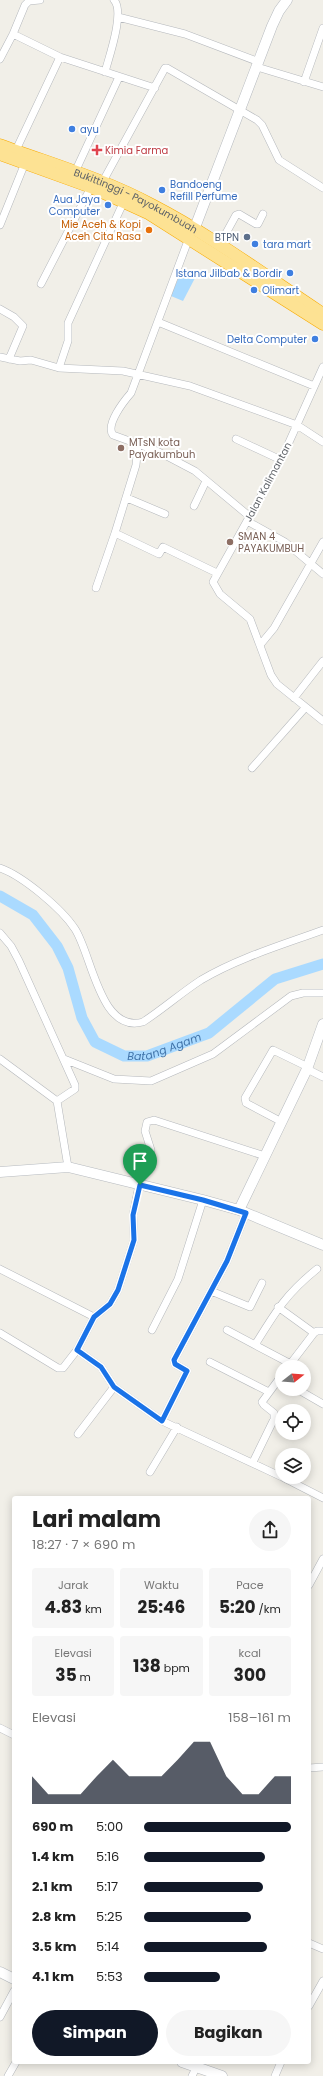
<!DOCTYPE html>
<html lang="id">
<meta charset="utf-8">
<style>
body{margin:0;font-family:Poppins,sans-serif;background:#f6f6f6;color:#222;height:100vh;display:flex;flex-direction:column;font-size:15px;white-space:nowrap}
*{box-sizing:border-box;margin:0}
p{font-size:13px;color:#767676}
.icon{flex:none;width:22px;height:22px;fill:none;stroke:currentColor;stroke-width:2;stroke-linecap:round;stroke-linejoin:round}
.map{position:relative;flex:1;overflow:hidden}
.panel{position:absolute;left:12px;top:1496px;width:299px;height:568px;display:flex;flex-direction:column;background:#fff;border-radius:4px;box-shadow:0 2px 10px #0003}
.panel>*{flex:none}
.needle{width:26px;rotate:73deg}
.controls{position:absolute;left:275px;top:1360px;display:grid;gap:8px}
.controls a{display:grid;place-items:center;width:36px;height:36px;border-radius:50%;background:#fff;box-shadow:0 2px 10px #0003;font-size:20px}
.pin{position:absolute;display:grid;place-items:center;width:34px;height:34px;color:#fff;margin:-41px -17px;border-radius:50% 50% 50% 0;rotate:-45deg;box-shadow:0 0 4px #0007}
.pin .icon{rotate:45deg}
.round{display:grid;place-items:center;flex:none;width:42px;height:42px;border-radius:21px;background:#f6f6f6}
.headline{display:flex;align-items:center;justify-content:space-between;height:68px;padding:0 20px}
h1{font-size:22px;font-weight:700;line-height:30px}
.figures{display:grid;grid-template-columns:repeat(3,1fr);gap:6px;height:68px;padding:4px 20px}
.figures div{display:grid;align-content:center;border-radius:4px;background:#f6f6f6;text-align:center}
.figures b{font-size:17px;font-weight:700}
.figures small{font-size:11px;font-weight:400}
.figures p{font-size:11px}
.chart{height:112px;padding:8px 20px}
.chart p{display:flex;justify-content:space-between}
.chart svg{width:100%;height:72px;margin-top:4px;fill:#111827;opacity:.7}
.action{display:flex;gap:8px;margin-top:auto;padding:8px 20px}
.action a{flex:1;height:46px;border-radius:24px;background:#111827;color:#fff;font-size:16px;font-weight:700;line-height:46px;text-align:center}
.action a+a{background:#f6f6f6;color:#222}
ul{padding:0 20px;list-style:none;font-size:13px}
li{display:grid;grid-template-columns:64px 48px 1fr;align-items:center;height:30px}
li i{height:10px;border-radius:5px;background:#111827}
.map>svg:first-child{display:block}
.water{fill:#aadaff}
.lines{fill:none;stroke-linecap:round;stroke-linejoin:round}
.river{stroke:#aadaff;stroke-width:11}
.street-casing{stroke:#b5b8bc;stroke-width:8}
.secondary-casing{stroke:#b6babf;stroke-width:11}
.highway-casing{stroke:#f9ab00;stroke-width:13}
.street{stroke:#fff;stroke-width:7}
.secondary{stroke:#fff;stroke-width:10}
.highway{stroke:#fde293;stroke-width:12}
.route-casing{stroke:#fff;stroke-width:8}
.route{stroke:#1a73e8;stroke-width:5}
.shop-dot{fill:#3f7fe0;stroke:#fff;stroke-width:1.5}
.health-dot{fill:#e0444e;stroke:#fff;stroke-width:1.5}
.food-dot{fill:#e8710a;stroke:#fff;stroke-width:1.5}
.service-dot{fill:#5c6f8a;stroke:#fff;stroke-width:1.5}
.education-dot{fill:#8d6e63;stroke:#fff;stroke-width:1.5}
.labels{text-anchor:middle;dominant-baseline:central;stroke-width:4;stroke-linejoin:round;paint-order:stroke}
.shop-label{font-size:10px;fill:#366cbe;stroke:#fff;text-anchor:start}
.health-label{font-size:10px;fill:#be3a42;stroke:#fff;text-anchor:start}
.street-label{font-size:10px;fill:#5f6368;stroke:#fff}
.food-label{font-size:10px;fill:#c56008;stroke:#fff;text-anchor:end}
.service-label{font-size:10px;fill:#4e5e75;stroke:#fff;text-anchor:end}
.education-label{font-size:10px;fill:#785e54;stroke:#fff;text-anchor:start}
.water-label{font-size:11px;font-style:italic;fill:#4174aa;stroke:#fff}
</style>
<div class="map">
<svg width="323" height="2076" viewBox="0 0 323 2076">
<rect width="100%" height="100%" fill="#f1efe8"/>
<path class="water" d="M187,273L195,278L183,301L171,296L180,274L185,276Z"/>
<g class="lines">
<path class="river" id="s1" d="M0,896L33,915L57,946L68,968L82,1018L95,1042L124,1056H147L209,1033L275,979L323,964"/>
<defs>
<path id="street" d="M118,17L185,34L259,62
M13,34L60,57L155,88
M0,59L13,34L25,5L29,1L40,0
M257,67L323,87
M105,72C109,57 125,12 114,0
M304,82L323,28
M16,150L60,57
M75,172L119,77
M102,183L165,68H167L257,120L262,125L279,160L323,188
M0,225L25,163
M189,238L131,393C124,401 105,425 113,435L157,451L195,471L249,516
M219,246L236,215L239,214L256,224H258L263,214
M41,284L91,187
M0,309L14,317L23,326L9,359
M158,322L314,386
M0,357L20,361L31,360L59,368L123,371L190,386L297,425L323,442
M323,367L281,460L213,582L220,594L250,619L271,675L277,684L323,721
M59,368L68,341V323L124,201
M236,439L281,460
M138,444L136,465L115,533L159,554L163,547L217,573
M127,498L165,514
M194,506L206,481
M247,521L285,542L323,574
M96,588L115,533
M260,645L274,628L323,542
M294,698L323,661
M252,768L305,708
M0,868C23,876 62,909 75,929C92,955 100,1034 143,1022C163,1009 181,993 201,980C238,958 282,945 323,930
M0,933L11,946L19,961L75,1085V1089L57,1101
M0,1059L57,1101L68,1167
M64,1059L114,1079L151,1081L213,1054L291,996L303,993H323
M307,1069L323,1077
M280,1121L246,1103L245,1098L273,1050L308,1067
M151,1150L145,1131L147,1122L154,1120L265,1156
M139,1185L133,1215L134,1240L118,1290L110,1304L94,1317L77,1350L101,1367L114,1387L162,1421L282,1477
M246,1213L227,1261L211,1291L250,1307L262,1283
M0,1269L94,1317
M278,1307L314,1333
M152,1330L178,1279L203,1200
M227,1330L255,1345
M0,1333L58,1368H63L77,1350
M210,1362L269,1392
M291,1364L255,1345C276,1311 286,1294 317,1269
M288,1367L314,1333L317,1331H323
M297,1389L323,1404
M162,1421L187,1371L175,1364L174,1360L211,1291
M78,1434L114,1387
M253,1462L274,1419V1413L264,1405L262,1402L279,1379
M150,1472L177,1427
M282,1477L323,1498
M309,1585L323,1559
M0,1728L14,1735
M309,1768L323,1767
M309,1943L323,1949
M309,2006L323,1981
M0,2017L14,1991
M8,2076L16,2062
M192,2076L196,2068
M275,2076L281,2062"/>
<path id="secondary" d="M194,230L272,26L279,11L287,0
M0,1172L68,1167L203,1200L239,1210L323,1245
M239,1210L307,1069L323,1024
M0,1972L14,1979
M182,2062L222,2076"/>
<g id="highway">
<path id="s2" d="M0,145C51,164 104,179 152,205C212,236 267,277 323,314"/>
<path d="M0,154L91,187L148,213L323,324"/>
</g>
</defs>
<use href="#street" class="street-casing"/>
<use href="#secondary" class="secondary-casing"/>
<use href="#highway" class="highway-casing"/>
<use href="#street" class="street"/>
<use href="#secondary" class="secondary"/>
<use href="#highway" class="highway"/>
</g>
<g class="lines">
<defs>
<path id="route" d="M140,1185L203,1200L246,1213L227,1261L174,1360L175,1364L187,1371L162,1421L114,1387L101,1367L77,1350L94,1317L110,1304L118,1290L134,1240L133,1215Z"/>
</defs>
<use href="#route" class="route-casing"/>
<use href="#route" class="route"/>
</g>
<g class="shop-dot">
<circle cx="72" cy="129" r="4"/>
<circle cx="162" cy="190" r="4"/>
<circle cx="108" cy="205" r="4"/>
<circle cx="255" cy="244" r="4"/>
<circle cx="290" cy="273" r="4"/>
<circle cx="254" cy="290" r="4"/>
<circle cx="315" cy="339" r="4"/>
</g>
<path class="health-dot" d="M95 144h4v4h4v4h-4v4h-4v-4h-4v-4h4z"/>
<circle class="food-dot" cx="149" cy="230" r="4"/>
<circle class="service-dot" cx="247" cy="237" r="4"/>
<g class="education-dot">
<circle cx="121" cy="448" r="4"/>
<circle cx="230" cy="542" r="4"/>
</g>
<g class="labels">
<g class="shop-label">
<text x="80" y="129">ayu</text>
<text x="170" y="184">Bandoeng<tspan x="170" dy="12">Refill Perfume</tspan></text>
<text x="100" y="199" text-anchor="end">Aua Jaya<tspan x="100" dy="12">Computer</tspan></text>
<text x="263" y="244">tara mart</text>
<text x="282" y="273" text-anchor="end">Istana Jilbab &amp; Bordir</text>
<text x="262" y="290">Olimart</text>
<text x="307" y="339" text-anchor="end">Delta Computer</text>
</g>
<g class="health-label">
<text x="105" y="150">Kimia Farma</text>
</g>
<g class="street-label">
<text stroke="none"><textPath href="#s2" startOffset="147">Bukittinggi - Payokumbuah</textPath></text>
<text transform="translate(268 482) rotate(-62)">Jalan Kalimantan</text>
</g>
<g class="food-label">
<text x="141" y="224">Mie Aceh &amp; Kopi<tspan x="141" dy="12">Aceh Cita Rasa</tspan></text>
</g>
<g class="service-label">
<text x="239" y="237">BTPN</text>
</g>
<g class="education-label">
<text x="129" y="442">MTsN kota<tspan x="129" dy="12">Payakumbuh</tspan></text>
<text x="238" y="536">SMAN 4<tspan x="238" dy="12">PAYAKUMBUH</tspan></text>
</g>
<g class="water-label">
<text stroke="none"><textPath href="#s1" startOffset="255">Batang Agam</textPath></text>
</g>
</g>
</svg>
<div class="controls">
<a><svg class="needle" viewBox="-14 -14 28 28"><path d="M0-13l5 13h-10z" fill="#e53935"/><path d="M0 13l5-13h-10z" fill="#767676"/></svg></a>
<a><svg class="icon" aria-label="locate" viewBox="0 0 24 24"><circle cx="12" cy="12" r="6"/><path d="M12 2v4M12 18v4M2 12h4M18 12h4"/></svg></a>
<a><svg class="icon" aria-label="layers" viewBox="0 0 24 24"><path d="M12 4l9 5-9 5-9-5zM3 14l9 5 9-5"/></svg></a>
</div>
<div class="pin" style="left:140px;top:1185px;background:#1e9e55"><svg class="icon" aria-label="arrive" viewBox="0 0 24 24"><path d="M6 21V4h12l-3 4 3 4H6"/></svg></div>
<section class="panel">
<div class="headline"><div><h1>Lari malam</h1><p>18:27 · 7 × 690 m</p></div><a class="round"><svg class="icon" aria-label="share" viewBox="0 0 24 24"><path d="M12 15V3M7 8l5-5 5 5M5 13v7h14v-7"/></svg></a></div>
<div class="figures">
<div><p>Jarak</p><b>4.83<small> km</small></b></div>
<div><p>Waktu</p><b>25:46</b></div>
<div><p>Pace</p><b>5:20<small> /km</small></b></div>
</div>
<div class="figures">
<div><p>Elevasi</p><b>35<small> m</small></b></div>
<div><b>138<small> bpm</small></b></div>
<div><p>kcal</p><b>300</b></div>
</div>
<div class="chart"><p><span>Elevasi</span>158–161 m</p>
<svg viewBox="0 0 160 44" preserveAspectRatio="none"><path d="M0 44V27L10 38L20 38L30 38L40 27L50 17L60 27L70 27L80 27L90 17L100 6L110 6L120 27L130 38L140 38L150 27L160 27V44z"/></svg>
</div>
<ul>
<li><b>690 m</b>5:00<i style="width:100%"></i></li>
<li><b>1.4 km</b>5:16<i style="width:82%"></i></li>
<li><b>2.1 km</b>5:17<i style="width:81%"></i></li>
<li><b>2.8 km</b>5:25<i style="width:73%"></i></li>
<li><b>3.5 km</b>5:14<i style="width:84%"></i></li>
<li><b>4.1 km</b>5:53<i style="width:52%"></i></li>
</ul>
<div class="action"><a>Simpan</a><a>Bagikan</a></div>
</section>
</div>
